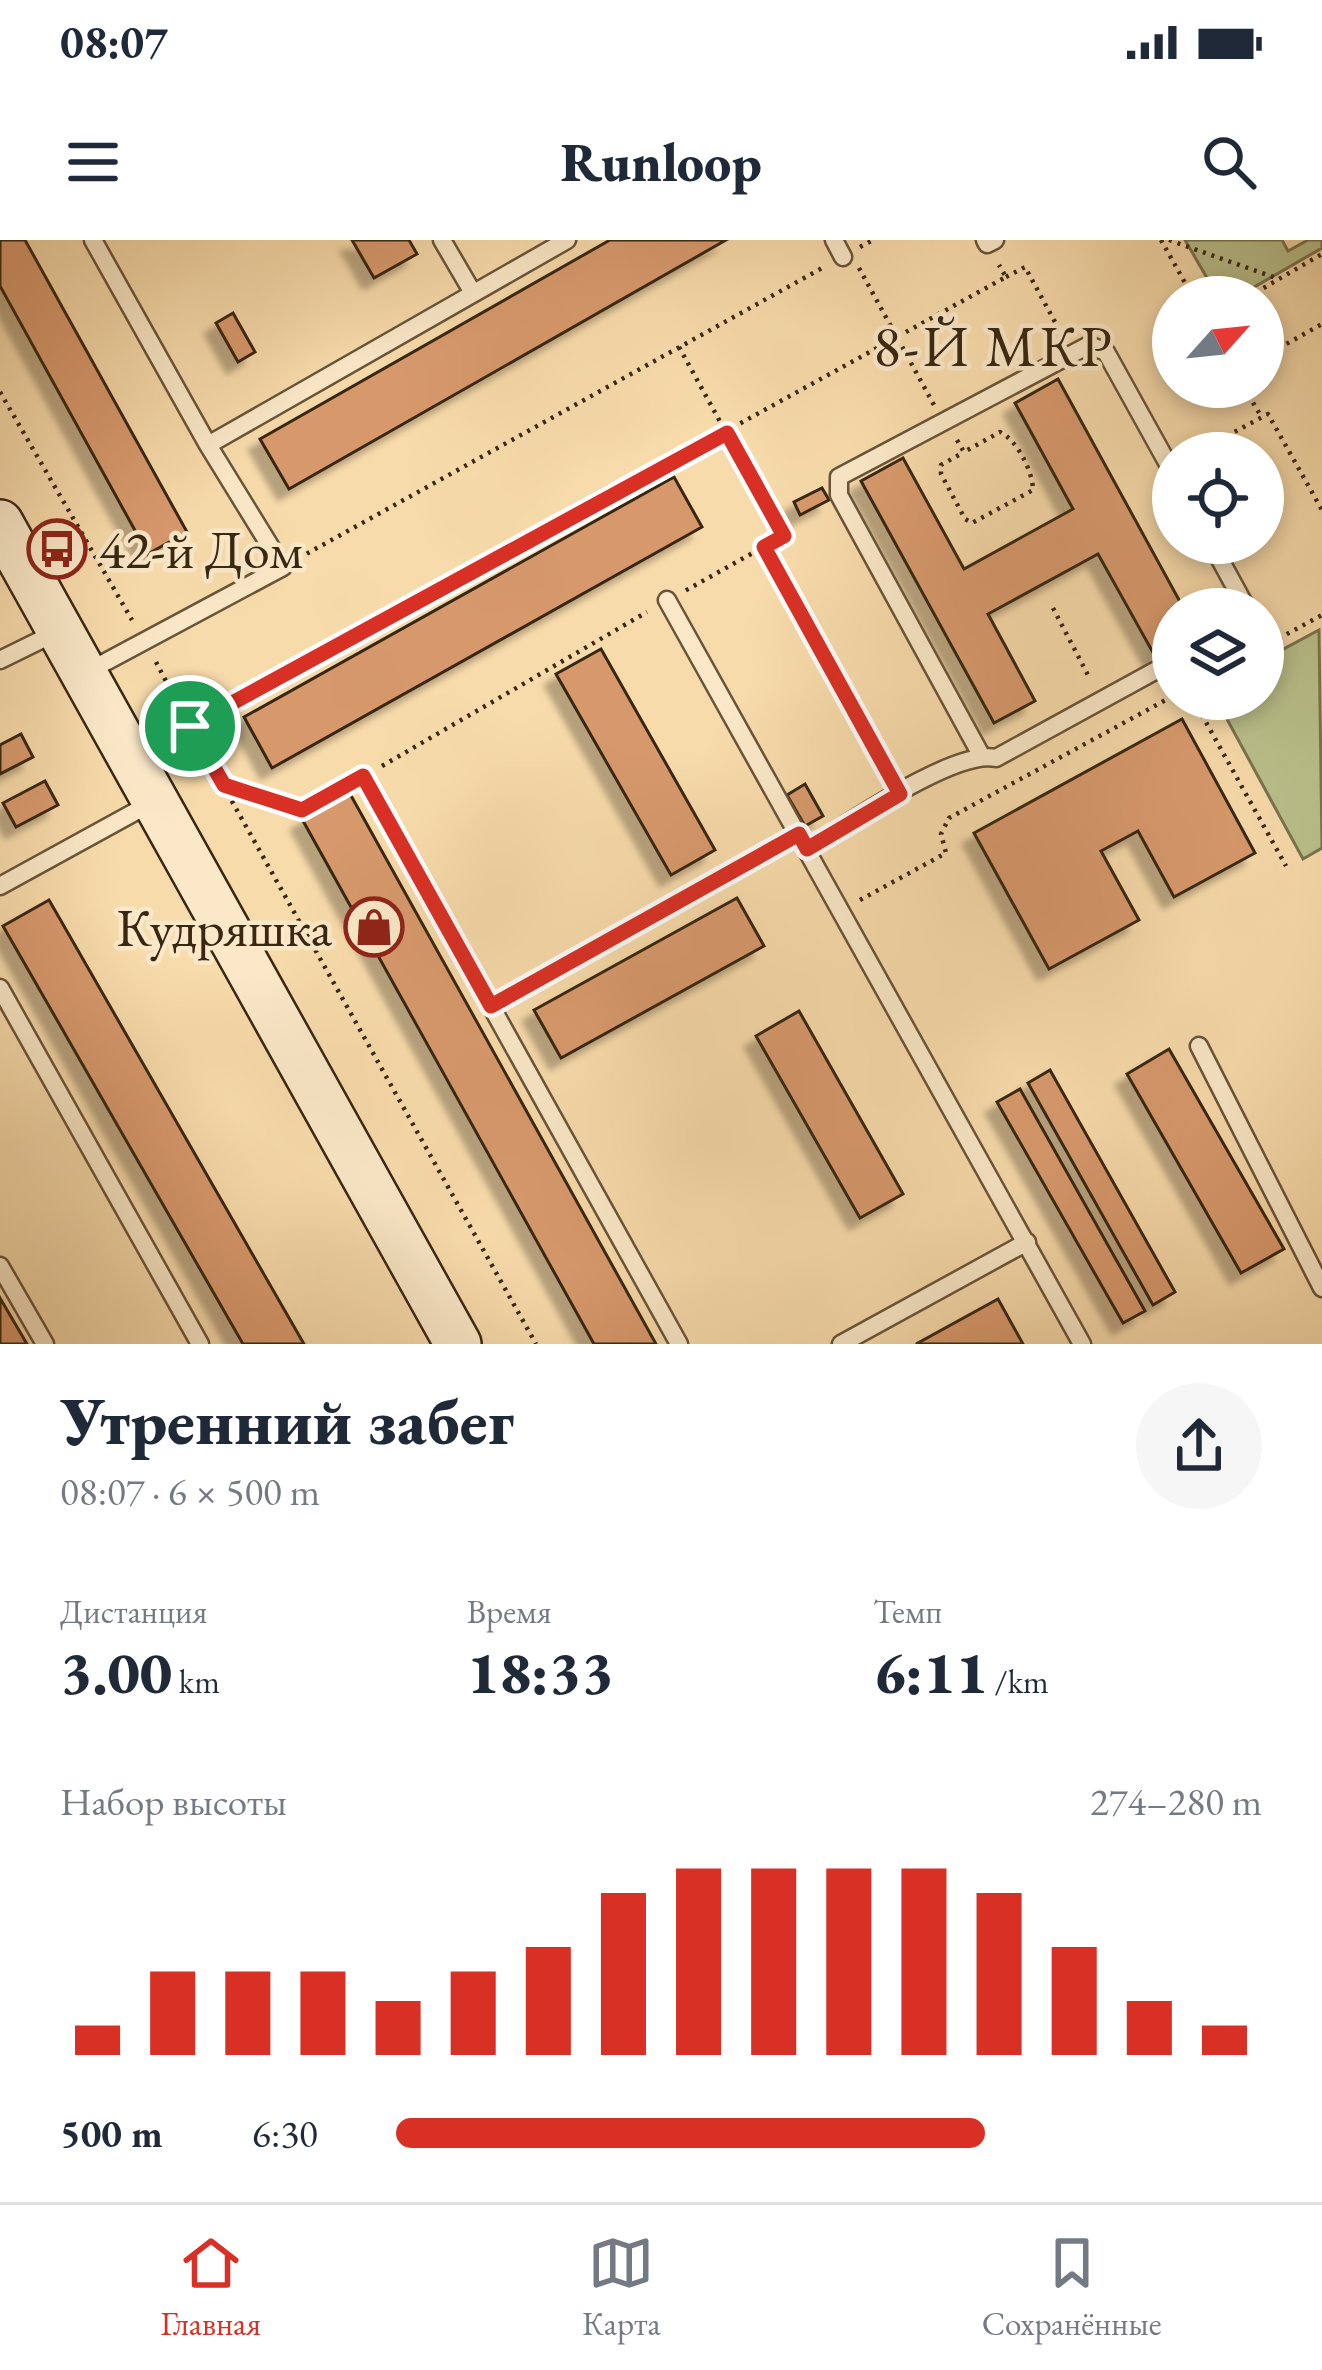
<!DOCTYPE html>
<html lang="ru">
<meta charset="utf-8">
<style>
body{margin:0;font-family:"EB Garamond",serif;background:#f6f6f7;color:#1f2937;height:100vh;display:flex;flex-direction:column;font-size:45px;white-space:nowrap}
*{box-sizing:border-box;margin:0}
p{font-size:39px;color:#747a83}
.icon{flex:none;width:66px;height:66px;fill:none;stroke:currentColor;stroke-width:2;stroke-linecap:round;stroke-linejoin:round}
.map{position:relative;height:1104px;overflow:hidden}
.details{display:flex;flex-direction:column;background:#fff;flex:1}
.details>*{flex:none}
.needle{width:78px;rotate:63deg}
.controls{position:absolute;left:1152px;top:36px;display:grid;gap:24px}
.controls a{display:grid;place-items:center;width:132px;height:132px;border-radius:50%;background:#fff;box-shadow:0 6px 18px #0003;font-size:60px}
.pin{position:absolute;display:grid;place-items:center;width:102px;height:102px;color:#fff;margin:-51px;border:6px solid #fff;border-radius:50%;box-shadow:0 3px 12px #0007}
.round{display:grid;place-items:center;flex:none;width:126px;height:126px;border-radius:63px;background:#f6f6f7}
.headline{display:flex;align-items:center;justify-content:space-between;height:204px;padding:0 60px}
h1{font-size:66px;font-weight:800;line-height:90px}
.figures{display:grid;grid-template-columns:repeat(3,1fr);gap:18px;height:204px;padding:12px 60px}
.figures div{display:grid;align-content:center}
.figures b{font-size:60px;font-weight:800}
.figures small{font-size:33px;font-weight:400}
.figures p{font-size:33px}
.chart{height:336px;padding:24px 60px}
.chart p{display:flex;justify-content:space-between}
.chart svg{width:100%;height:216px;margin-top:12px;stroke:#d93025;stroke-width:6}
ul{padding:0 60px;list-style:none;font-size:39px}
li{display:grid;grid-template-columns:192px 144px 1fr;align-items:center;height:90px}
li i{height:30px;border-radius:15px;background:#d93025}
.status{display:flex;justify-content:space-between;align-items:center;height:84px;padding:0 60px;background:#fff;direction:ltr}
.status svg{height:33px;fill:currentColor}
header{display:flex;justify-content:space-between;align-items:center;height:156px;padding:0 60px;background:#fff;font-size:54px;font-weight:800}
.menu{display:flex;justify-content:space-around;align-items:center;height:168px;border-top:3px solid #e0e1e3;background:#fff;font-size:33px;color:#747a83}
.menu a{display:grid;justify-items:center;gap:6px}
.menu .active{color:#d93025}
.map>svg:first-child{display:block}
.green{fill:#b9c18c;stroke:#79744e;stroke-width:3}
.building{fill:#d7996c;stroke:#392711;stroke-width:3;filter:url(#shadow)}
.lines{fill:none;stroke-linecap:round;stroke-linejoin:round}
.lane-casing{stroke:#695438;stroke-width:21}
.secondary-casing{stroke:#392711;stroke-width:50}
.path{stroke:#392711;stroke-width:4.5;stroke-dasharray:3 6;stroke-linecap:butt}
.lane{stroke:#fae8c8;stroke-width:16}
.secondary{stroke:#fae8c8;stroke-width:45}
.route-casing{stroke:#fff;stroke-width:24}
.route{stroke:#d93025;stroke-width:15}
.labels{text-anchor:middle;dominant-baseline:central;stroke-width:9;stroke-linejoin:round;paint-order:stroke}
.poi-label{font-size:54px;fill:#392711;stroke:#fae8c8;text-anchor:start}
.neighbourhood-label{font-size:57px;letter-spacing:3px;fill:#392711;stroke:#fae8c8}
</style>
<div class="status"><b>08:07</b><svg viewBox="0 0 49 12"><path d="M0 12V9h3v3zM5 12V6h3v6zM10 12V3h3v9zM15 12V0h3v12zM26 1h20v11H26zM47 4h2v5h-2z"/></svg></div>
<header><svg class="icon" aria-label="menu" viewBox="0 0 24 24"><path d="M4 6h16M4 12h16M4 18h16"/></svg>Runloop<svg class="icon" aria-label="search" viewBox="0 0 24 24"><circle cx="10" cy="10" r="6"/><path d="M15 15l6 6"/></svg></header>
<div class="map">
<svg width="1322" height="1104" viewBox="0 0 1322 1104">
<defs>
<filter id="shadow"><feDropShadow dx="-11" dy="11" stdDeviation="3" flood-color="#0004"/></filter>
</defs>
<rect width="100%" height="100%" fill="#f8dbab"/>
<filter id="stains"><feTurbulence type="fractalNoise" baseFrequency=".00167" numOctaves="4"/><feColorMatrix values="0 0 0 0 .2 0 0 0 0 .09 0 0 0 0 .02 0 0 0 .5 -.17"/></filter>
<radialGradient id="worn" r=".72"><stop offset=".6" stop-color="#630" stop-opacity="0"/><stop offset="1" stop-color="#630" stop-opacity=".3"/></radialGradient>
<path class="green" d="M1185,0H1282L1288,11L1308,0H1322V8L1237,57H1218Z
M1319,390L1322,608L1303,619L1216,459H1263V420Z"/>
<path class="building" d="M0,0H25L187,292L148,314L0,46Z
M352,0H409L417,14L374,38Z
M610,0H726L289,249L260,199Z
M233,73L255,112L238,122L216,83Z
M1058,139L1184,369H1173V408L1156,418L1098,314L988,374L1035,461L994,483L861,241L903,218L964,329L1073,269L1015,163Z
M674,237L702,287L272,528L244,477Z
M822,248L829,260L800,275L794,262Z
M601,409L715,610L671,635L556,434Z
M1182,479L1255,613L1174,657L1138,591L1101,611L1139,680L1049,729L974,593Z
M21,494L33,517L0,534V505Z
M45,541L58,565L16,587L3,563Z
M805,544L823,576L805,586L787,555Z
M349,552L656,1104H594L302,579Z
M737,658L764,706L561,818L534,770Z
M49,660L304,1104H243L3,686Z
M799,771L903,954L860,978L756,796Z
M1169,809L1284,1009L1241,1033L1127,834Z
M1050,830L1175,1052L1153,1065L1028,843Z
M1020,849L1145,1071L1123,1083L997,862Z
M0,1058L27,1104H0Z
M998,1059L1023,1104H916Z"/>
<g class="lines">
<defs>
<path id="lane" d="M442,0L473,53
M834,0L843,17
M985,0L987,4L995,0
M208,205L567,0
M1211,303L1247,369
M667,360L1082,1104
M0,420L59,391
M85,433L283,327L208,205L93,0
M981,515L839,255V237L1089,105L1106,112L1173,233
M132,519L614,253
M363,536L679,1104
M807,609C847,585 954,509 996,518L1173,421
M0,646L153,562
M0,748L200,1104
M491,766L799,594
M1199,806L1322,1048
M0,1026L45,1104
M841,1104L1027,1002"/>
<path id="secondary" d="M0,283L458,1104"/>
</defs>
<use href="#lane" class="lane-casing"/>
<use href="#secondary" class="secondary-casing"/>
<path class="path" d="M1161,0L1193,57
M1169,0L1279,39
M860,7L873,0
M859,28L934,165
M1006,37L1025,27L1061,93
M1248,57L1322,14
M679,107L783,296L683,352
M1263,117L1322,84
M1244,147L1262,178
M0,152L132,380
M957,200L964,212L1000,192C1017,200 1033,232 1033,250L972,283L965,279L941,234V225L964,212
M1195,213L1268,174L1322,270
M630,244L1006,37L999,25
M764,307L889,533
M299,318L824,27
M1053,368L1090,439
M1263,407L1322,375
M156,422L181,470
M1193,459L1286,626
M201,506L536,1104
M382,526L647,372
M223,545L301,570L346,546
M860,660L946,613L941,594L949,578L1173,456"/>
<use href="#lane" class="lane"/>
<use href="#secondary" class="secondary"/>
</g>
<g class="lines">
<defs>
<path id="route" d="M727,193L784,296L764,307L900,554L807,609L799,594L491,766L363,536L302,570L224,545L190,486Z"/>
</defs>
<use href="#route" class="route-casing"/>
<use href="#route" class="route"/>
</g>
<defs>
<symbol id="bus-ring" viewBox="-11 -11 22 22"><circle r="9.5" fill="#fae8c8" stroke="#8f2418" stroke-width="1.5"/><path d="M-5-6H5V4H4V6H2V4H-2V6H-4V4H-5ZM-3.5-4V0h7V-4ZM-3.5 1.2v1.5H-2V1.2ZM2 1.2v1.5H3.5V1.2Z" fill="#8f2418"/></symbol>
<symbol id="shop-ring" viewBox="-11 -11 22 22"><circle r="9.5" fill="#fae8c8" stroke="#8f2418" stroke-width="1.5"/><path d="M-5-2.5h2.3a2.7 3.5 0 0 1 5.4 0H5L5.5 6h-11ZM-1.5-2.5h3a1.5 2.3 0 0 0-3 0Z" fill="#8f2418"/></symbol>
</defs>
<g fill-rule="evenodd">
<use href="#bus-ring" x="24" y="276" width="66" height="66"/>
<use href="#shop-ring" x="341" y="654" width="66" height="66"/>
</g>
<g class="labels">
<g class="poi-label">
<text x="99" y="309">42-й Дом</text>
<text x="332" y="687" text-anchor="end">Кудряшка</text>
</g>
<g class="neighbourhood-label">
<text x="994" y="106">8-Й МКР</text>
</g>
</g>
<rect width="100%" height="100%" filter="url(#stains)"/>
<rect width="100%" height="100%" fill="url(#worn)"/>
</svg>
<div class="controls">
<a><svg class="needle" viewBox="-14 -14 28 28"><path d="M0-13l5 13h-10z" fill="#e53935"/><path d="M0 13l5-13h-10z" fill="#747a83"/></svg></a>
<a><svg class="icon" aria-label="locate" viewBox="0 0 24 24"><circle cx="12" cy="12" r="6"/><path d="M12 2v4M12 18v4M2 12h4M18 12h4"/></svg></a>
<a><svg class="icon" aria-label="layers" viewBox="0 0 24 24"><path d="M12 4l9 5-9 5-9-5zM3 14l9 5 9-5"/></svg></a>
</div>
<div class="pin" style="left:190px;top:486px;background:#1e9e55"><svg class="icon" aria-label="arrive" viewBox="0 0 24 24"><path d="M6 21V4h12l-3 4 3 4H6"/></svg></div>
</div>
<section class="details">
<div class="headline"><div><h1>Утренний забег</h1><p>08:07 · 6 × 500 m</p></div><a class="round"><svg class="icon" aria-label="share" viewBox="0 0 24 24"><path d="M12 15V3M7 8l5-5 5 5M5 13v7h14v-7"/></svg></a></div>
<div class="figures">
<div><p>Дистанция</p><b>3.00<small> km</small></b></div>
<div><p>Время</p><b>18:33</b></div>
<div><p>Темп</p><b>6:11<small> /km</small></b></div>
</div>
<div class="chart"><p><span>Набор высоты</span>274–280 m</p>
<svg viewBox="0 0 160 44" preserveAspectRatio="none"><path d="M5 44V38M15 44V27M25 44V27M35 44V27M45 44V33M55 44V27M65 44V22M75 44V11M85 44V6M95 44V6M105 44V6M115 44V6M125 44V11M135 44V22M145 44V33M155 44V38"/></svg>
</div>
<ul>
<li><b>500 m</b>6:30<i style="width:68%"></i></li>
</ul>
</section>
<nav class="menu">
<a class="active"><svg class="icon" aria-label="home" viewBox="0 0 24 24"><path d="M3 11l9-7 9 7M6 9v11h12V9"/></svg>Главная</a>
<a><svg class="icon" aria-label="map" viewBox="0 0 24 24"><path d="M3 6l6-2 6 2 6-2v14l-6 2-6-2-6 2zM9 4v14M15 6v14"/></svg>Карта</a>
<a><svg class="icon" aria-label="saved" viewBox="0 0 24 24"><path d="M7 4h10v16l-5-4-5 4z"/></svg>Сохранённые</a>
</nav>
